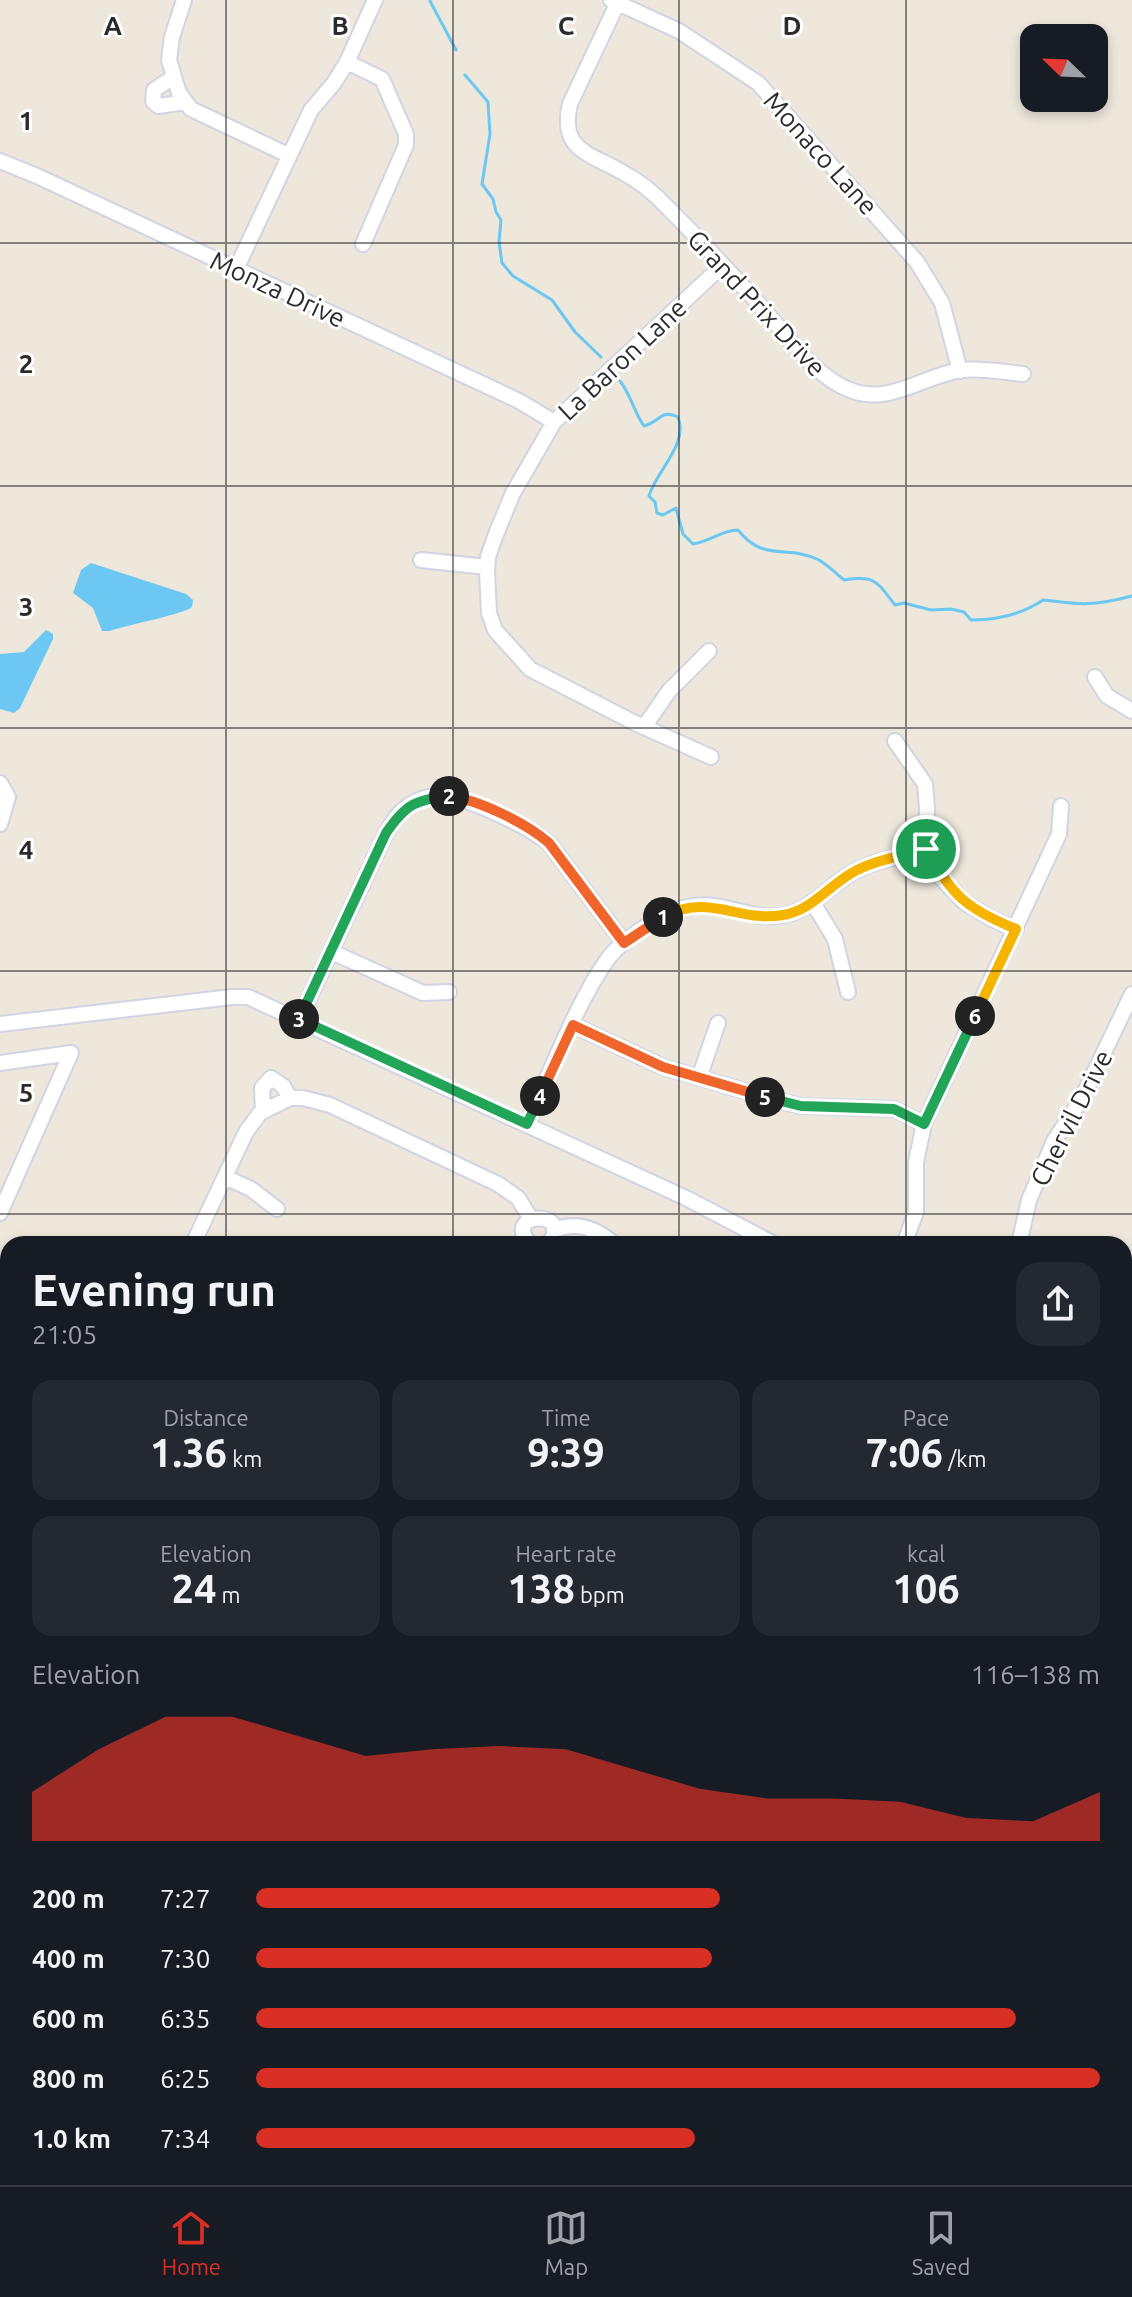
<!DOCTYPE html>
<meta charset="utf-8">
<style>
body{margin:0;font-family:Ubuntu,sans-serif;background:#242831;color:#f1f3f6;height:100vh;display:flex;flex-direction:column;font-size:30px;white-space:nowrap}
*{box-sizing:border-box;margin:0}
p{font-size:26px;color:#9ea1a6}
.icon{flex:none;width:44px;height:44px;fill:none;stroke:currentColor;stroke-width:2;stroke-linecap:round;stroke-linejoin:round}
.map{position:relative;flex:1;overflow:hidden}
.sheet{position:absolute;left:0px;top:1236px;width:1132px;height:950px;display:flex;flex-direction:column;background:#171b24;border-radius:24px 24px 0 0;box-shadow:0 4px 12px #0003}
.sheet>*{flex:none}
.needle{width:52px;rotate:293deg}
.controls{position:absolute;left:1020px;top:24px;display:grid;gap:16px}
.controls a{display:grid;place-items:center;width:88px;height:88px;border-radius:16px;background:#171b24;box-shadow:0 4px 12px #0003;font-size:40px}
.pin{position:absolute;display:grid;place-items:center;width:68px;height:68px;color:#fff;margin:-34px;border:4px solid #fff;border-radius:50%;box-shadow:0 2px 8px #0007}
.km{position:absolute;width:40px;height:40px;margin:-20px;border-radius:50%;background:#222;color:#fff;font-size:22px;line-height:40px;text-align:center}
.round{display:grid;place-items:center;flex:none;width:84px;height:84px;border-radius:24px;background:#242831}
.overview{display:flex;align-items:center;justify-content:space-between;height:136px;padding:0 32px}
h1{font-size:44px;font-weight:600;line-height:60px}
.figures{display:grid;grid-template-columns:repeat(3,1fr);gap:12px;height:136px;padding:8px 32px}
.figures div{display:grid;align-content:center;border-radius:20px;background:#242831;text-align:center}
.figures b{font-size:40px;font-weight:600}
.figures small{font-size:22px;font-weight:400}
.figures p{font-size:22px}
.chart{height:224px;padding:16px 32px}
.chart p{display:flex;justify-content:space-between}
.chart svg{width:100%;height:144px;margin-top:8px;fill:#d93025;opacity:.7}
ul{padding:0 32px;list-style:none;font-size:26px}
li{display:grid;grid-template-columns:128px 96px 1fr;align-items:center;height:60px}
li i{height:20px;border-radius:10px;background:#d93025}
.menu{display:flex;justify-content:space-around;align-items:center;height:112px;border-top:2px solid #363941;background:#171b24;font-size:22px;color:#9ea1a6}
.menu a{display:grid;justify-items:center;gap:4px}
.menu .on{color:#d93025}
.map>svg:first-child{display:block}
.water{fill:#6cc8f2}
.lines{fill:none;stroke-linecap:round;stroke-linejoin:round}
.stream{stroke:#6cc8f2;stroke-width:3}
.minor-casing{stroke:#d2d4e4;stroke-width:18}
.major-casing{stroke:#c8c8c8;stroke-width:22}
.minor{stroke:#fff;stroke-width:14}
.major{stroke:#f5d85a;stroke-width:18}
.split-1-casing{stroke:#fff;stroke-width:16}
.split-2-casing{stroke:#fff;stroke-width:16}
.split-3-casing{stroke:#fff;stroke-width:16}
.split-4-casing{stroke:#fff;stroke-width:16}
.split-5-casing{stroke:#fff;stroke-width:16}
.split-6-casing{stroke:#fff;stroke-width:16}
.split-7-casing{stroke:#fff;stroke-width:16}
.split-1{stroke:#f5b400;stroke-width:10}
.split-2{stroke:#f0652b;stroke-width:10}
.split-3{stroke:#22a559;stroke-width:10}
.split-4{stroke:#22a559;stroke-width:10}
.split-5{stroke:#f0652b;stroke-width:10}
.split-6{stroke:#22a559;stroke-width:10}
.split-7{stroke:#f5b400;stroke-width:10}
.grid{fill:none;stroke:#2b2b2b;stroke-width:2;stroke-opacity:0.55}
.labels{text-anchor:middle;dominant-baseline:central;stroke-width:6;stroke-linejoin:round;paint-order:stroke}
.street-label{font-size:26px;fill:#2b2b2b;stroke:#fff}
.grid-label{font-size:26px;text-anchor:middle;font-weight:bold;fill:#2b2b2b;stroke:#fff;stroke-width:6;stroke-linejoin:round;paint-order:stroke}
</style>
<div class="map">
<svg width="1132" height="2185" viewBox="0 0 1132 2185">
<rect width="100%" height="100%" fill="#ede7dc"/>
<path class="water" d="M91,563L186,594L193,600L192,607C185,614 126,625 110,631H102L93,608L73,593L81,570Z
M46,630L53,634V639L20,708L14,713L0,709V654L24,652Z"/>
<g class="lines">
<path class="stream" d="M430,1L456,50
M465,75L488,102L490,134L482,184L493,199L496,212L501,220L499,242L502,263L513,276L552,300L575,332L601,357
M620,381C631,395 634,412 644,426C659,423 661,408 678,417C689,444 656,471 649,496L655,502L657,513L663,515L676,508L683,534L693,544C710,542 721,530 738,530C764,563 787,544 819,560C828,565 836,574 844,580C876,575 877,582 895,605L904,603L931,610L951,609L964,612L971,620C998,620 1021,615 1043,600C1084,605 1092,606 1132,596"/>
<defs>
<path id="minor" d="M184,0L172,37L169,60L179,93L191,109L288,155
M611,0L679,31L758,83L917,262L942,303L960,371
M619,0L570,104C559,150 589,153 622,172C640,181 656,195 670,210C700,240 729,271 758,303C784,331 814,377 850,390C889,406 924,375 962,370C982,368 1003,372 1023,374
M347,62L382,79L406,134V145L363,244
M172,78L154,90L153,101L158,106L186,102
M0,161L37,176L519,401L554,422
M236,269L311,110L334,83L347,62L375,0
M421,560L487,567
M1095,677L1107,696L1132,711
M644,727L669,691L709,651
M895,741L925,784L927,808L926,849L942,879L964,902L992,919L1016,929
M711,757L635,723L530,669L495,630L489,613L487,571L488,557L496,534L513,493L554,422L723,265
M0,783L8,797L0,824
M813,903L835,939L848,992
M332,952L423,993L449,992
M299,1020L386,833C391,826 395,817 401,812C430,783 469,800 500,815C518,823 534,831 549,843L624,943
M0,1024L232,997H248L686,1198L774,1244
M573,1025L663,1067L772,1099L801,1106L894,1109L924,1124
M0,1063L71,1053L0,1213
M699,1078L718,1023
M263,1111L262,1088L271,1078L283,1086L290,1098
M527,1124C550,1074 576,1004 607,960C622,939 668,909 694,906C725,901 753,922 784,915C811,910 828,887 850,874C872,861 901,856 926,849
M225,1177L251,1189L277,1209
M554,1230C577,1221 596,1228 614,1244
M193,1244L246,1132L260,1113L290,1098H303L330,1105L498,1184L518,1198L531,1219
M530,1244C500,1211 577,1209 548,1244
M904,1244L916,1212V1162L924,1124L1059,834L1061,806
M1019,1244L1029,1200L1054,1141L1081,1100L1132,994
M1124,1348L1132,1345
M1124,1713L1132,1695
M0,1782L8,1780
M1124,2163L1131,2185
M467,2178L483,2185
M982,2178L984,2185
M543,2185L546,2178
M795,2185L798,2178"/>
<path id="major" d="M0,1533L8,1551
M1124,2052H1132
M140,2178L142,2185"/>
</defs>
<use href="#minor" class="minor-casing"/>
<use href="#major" class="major-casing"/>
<use href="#minor" class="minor"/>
<use href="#major" class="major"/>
</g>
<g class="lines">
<defs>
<path id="split-1" d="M663,917C708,892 739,923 783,915C810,911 827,888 850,874C871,861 901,856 926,849"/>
<path id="split-2" d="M449,796C479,800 526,823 549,843L624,943L663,917"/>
<path id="split-3" d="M299,1019L386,833C406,804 415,800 449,796"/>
<path id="split-4" d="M299,1019L527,1124L540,1096"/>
<path id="split-5" d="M540,1096L573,1025L663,1067L765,1097"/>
<path id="split-6" d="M765,1097L801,1106L894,1109L924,1124L975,1016"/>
<path id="split-7" d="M926,849C952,896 967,909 1016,929L975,1016"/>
</defs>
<use href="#split-1" class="split-1-casing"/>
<use href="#split-2" class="split-2-casing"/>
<use href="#split-3" class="split-3-casing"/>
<use href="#split-4" class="split-4-casing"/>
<use href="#split-5" class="split-5-casing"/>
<use href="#split-6" class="split-6-casing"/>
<use href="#split-7" class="split-7-casing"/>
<use href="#split-1" class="split-1"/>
<use href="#split-2" class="split-2"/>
<use href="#split-3" class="split-3"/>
<use href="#split-4" class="split-4"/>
<use href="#split-5" class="split-5"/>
<use href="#split-6" class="split-6"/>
<use href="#split-7" class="split-7"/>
</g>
<path class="grid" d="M226,0V1244M453,0V1244M679,0V1244M906,0V1244M0,243H1132M0,486H1132M0,728H1132M0,971H1132M0,1214H1132M0,1457H8M1124,1457H1132M0,1699H8M1124,1699H1132M0,1942H8M1124,1942H1132M226,2178V2185M453,2178V2185M679,2178V2185M906,2178V2185"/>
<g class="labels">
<g class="street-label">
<text transform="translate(821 153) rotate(48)">Monaco Lane</text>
<text transform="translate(278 289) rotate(25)">Monza Drive</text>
<text transform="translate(757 303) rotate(47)">Grand Prix Drive</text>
<text transform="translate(622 359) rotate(-43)">La Baron Lane</text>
<text transform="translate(1071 1118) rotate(-63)">Chervil Drive</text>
</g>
</g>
<g class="grid-label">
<text x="113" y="35">A</text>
<text x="340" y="35">B</text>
<text x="566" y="35">C</text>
<text x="792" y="35">D</text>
<text x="26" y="130">1</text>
<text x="26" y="373">2</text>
<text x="26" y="616">3</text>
<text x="26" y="859">4</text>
<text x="26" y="1102">5</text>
</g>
</svg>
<div class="controls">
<a><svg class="needle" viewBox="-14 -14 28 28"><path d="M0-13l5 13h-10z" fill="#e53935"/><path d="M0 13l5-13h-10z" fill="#9ea1a6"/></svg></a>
</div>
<div class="pin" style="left:926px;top:849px;background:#1e9e55"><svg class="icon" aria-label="arrive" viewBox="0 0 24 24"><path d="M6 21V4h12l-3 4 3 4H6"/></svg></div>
<b class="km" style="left:663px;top:917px">1</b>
<b class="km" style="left:449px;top:796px">2</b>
<b class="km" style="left:299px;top:1019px">3</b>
<b class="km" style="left:540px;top:1096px">4</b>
<b class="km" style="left:765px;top:1097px">5</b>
<b class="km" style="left:975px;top:1016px">6</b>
<section class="sheet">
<div class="overview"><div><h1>Evening run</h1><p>21:05</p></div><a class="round"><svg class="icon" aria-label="share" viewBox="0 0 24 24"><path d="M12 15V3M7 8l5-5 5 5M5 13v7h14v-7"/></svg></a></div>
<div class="figures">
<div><p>Distance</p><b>1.36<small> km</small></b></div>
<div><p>Time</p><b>9:39</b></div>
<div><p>Pace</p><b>7:06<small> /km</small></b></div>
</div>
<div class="figures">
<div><p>Elevation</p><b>24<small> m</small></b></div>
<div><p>Heart rate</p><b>138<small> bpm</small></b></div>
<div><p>kcal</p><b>106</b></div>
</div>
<div class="chart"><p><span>Elevation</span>116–138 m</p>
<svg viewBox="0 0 160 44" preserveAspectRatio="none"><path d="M0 44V29L10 16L20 6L30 6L40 12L50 18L60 16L70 15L80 16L90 22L100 28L110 31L120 31L130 32L140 37L150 38L160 29V44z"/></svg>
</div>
<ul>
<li><b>200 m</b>7:27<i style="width:55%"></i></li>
<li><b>400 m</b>7:30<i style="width:54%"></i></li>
<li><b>600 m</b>6:35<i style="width:90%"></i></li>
<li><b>800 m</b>6:25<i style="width:100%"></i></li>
<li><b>1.0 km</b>7:34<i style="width:52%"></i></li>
</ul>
</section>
</div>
<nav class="menu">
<a class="on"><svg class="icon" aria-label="home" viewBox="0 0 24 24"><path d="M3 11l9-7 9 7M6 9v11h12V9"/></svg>Home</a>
<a><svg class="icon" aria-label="map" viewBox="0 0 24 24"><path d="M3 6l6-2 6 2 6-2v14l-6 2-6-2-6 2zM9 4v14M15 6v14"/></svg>Map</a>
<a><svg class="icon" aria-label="saved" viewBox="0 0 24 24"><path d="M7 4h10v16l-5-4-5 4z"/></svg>Saved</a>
</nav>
